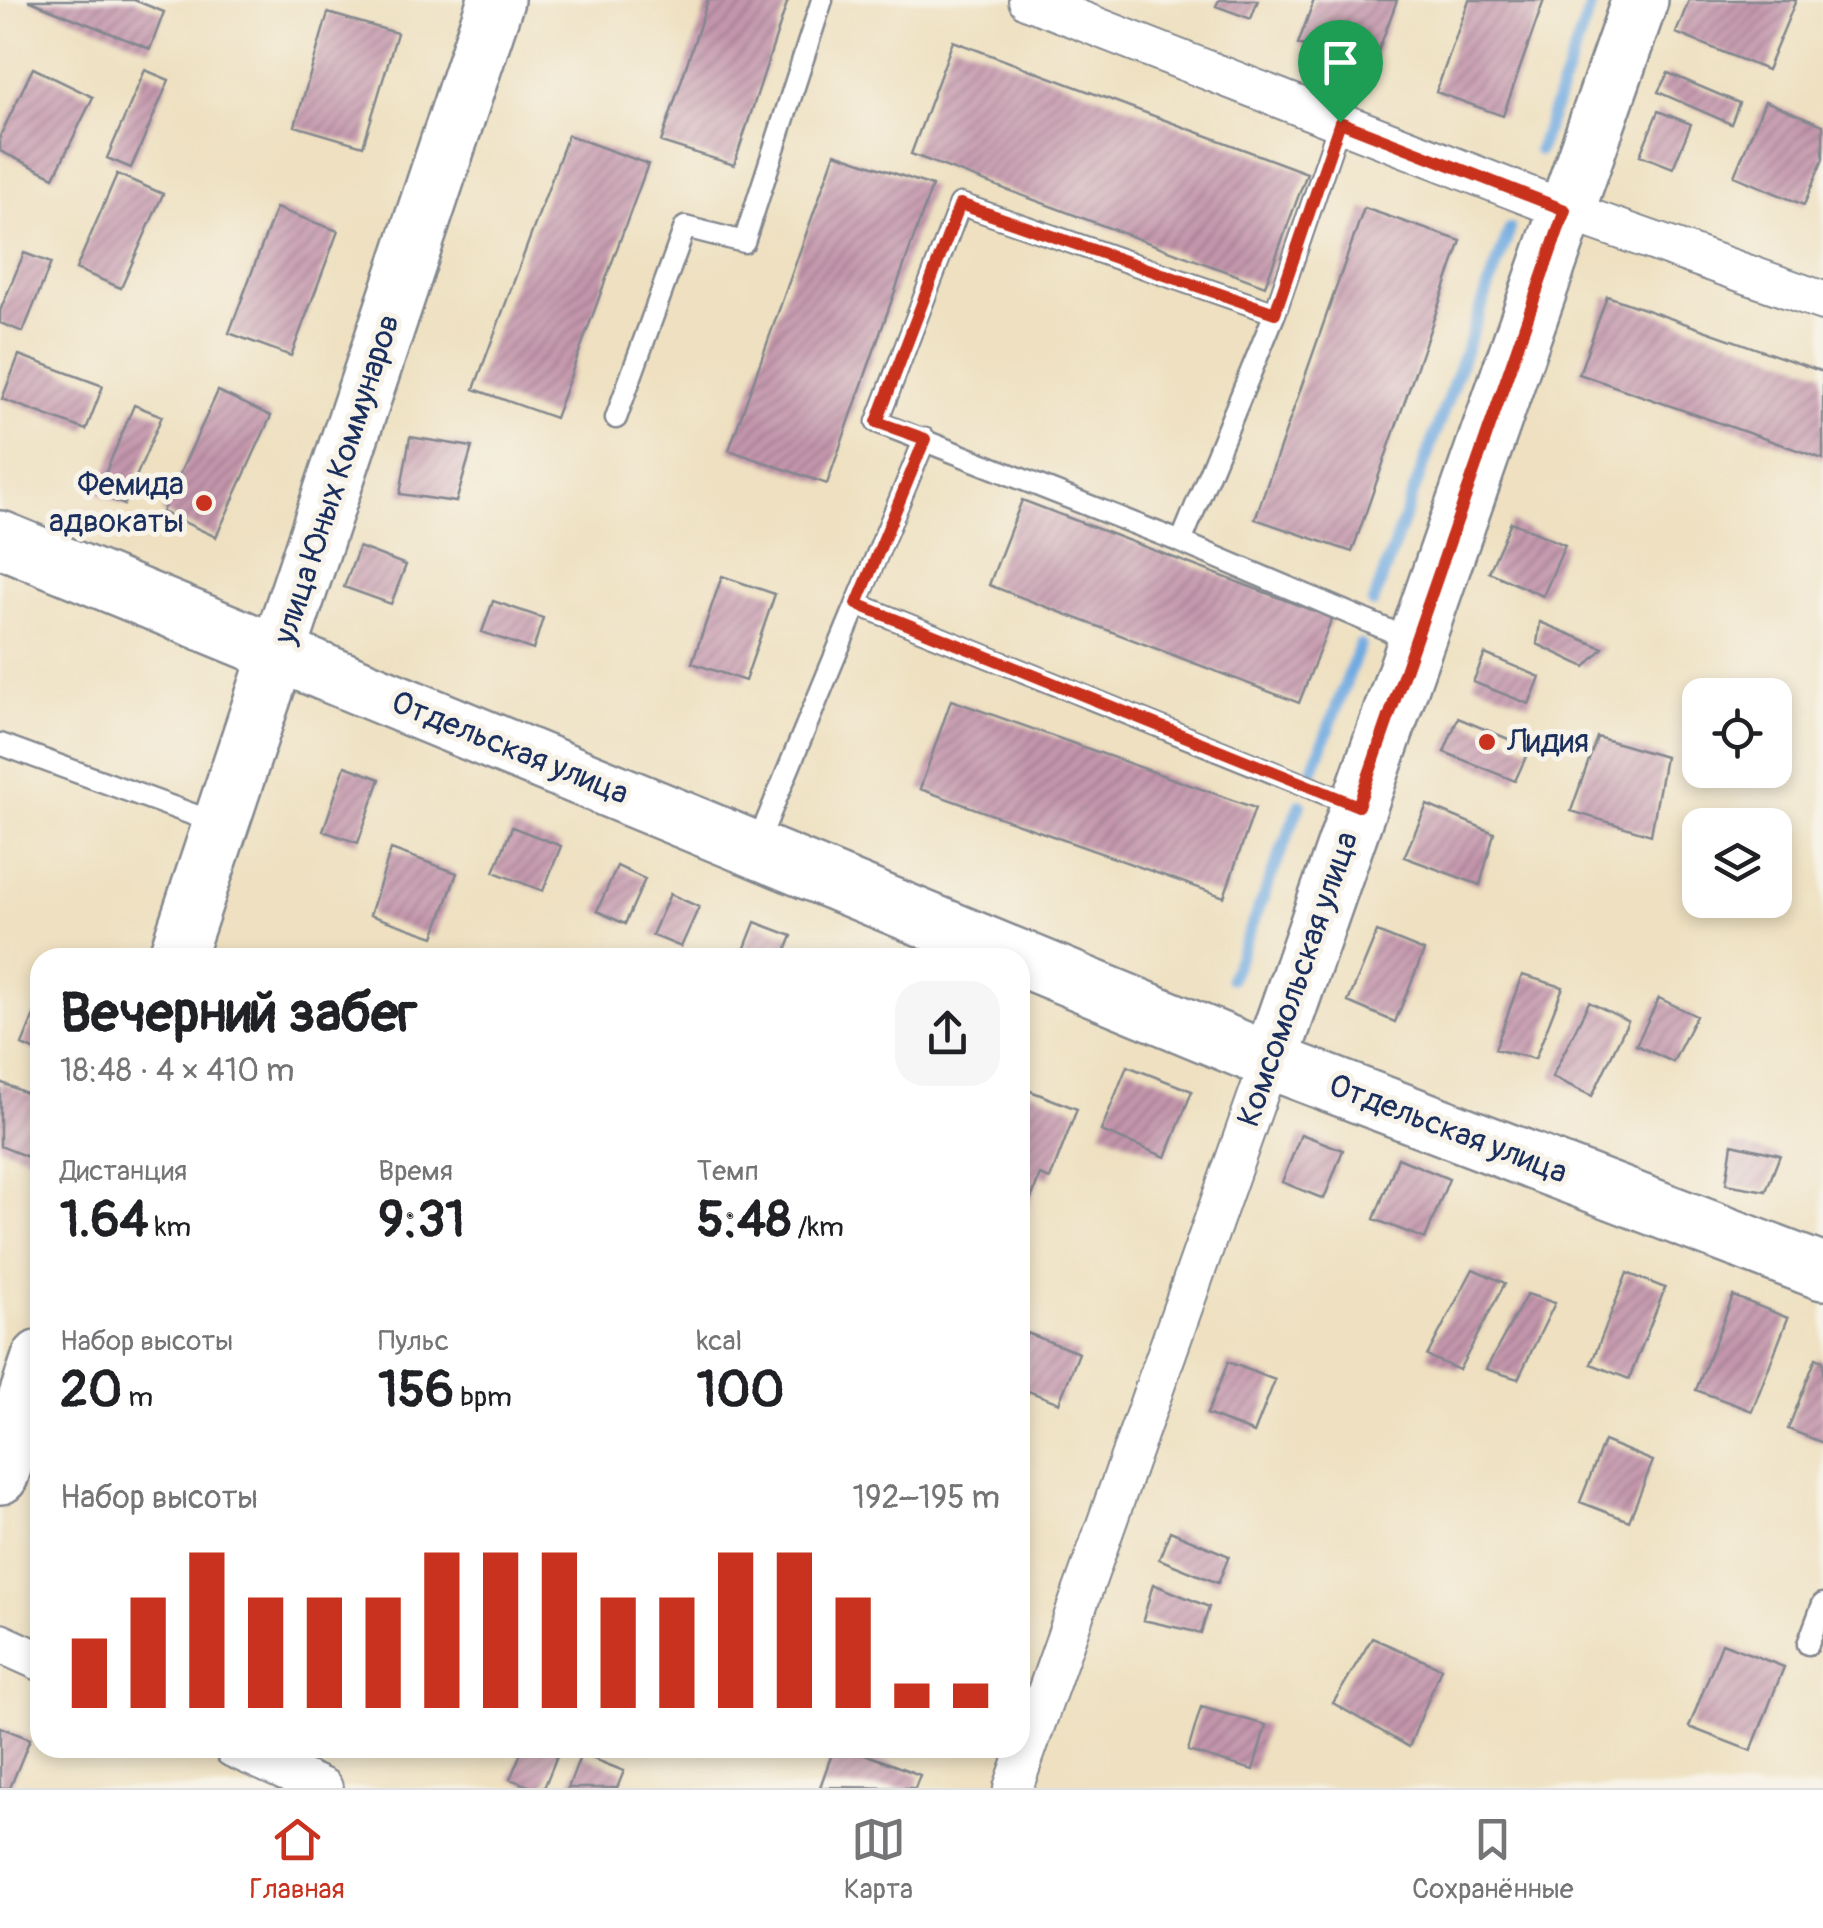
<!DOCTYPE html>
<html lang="ru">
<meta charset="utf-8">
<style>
body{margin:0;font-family:Pangolin,sans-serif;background:#f6f6f6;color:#202124;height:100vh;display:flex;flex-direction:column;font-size:38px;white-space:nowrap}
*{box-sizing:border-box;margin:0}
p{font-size:32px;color:#757577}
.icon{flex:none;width:55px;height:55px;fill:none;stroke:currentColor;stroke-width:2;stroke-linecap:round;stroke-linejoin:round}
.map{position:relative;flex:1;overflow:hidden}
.details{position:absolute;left:30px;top:948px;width:1000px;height:810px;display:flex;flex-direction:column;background:#fff;border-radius:30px;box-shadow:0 5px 15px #0003}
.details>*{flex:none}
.tools{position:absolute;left:1682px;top:678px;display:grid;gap:20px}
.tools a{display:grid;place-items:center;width:110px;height:110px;border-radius:20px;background:#fff;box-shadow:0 5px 15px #0003;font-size:50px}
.pin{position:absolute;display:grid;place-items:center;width:85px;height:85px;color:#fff;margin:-102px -42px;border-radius:50% 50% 50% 0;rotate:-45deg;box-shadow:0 0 10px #0007}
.pin .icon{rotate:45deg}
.round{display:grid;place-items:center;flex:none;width:105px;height:105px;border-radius:30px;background:#f6f6f6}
.summary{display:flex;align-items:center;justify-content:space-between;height:170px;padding:0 30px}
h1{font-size:55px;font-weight:800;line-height:75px}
.stats{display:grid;grid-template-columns:repeat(3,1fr);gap:15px;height:170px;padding:10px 30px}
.stats div{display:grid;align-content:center}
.stats b{font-size:50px;font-weight:800}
.stats small{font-size:28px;font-weight:400}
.stats p{font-size:28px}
.chart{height:280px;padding:20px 30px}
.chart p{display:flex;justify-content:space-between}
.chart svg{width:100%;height:180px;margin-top:10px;stroke:#c8321e;stroke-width:6}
.tab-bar{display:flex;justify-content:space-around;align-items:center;height:140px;border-top:2px solid #e0e0e0;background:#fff;font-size:28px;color:#757577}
.tab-bar a{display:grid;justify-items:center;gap:5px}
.tab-bar .active{color:#c8321e}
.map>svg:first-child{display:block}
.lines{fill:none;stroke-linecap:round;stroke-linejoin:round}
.stream{stroke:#71abe1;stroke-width:12}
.building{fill:url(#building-hatch)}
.lane-casing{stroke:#84888f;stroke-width:25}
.street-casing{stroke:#84888f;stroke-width:42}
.secondary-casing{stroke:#84888f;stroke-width:60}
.lane{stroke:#fff;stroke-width:20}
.street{stroke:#fff;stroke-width:38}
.secondary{stroke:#fff;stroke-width:55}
.route-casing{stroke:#fff;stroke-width:20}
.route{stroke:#c8321e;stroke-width:12}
.poi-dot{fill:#c8321e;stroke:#f7f3e8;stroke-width:4}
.labels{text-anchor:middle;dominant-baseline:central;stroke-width:10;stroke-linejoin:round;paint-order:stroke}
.street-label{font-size:32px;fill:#1b2f5e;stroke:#f7f3e8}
.poi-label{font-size:32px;fill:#1b2f5e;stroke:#f7f3e8;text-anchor:end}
</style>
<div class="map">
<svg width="1823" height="1788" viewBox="0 0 1823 1788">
<defs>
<pattern id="building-hatch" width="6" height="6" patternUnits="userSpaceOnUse" patternTransform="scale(2.5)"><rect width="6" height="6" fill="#c496ac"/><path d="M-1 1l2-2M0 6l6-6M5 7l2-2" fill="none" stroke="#9e7b8f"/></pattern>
</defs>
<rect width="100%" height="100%" fill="#f7f3e8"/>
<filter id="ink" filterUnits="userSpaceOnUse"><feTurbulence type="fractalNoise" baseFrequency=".01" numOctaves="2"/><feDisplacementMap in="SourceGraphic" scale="20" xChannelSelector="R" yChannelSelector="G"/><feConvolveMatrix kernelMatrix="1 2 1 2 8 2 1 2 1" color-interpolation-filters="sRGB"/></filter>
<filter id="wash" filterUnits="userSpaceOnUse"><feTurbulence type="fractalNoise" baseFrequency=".0048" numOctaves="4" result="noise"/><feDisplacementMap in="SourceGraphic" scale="40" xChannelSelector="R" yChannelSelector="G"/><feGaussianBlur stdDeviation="2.25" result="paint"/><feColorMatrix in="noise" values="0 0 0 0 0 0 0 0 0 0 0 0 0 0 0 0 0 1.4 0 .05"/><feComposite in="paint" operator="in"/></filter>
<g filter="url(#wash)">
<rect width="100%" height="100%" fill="#eee0c0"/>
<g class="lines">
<path class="stream" d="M1539,150L1593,0
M1373,603L1510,229
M1312,772L1360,645
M1231,978L1300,804"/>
</g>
<g id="blocks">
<path class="building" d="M28,0H134L164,12L150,49Z
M708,0H788L734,165L661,142Z
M1219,0H1258L1251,19L1216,6Z
M1314,0H1397L1371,71L1298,44Z
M1469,0H1544L1503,116L1436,92Z
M1689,0H1796L1767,70L1676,33Z
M328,13L397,33L363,146L295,126Z
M953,41L1307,173L1265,286L911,154Z
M33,68L93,97L54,177L0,151V136Z
M145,70L169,80L131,168L107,158Z
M1668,73L1739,103L1731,124L1658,92Z
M1765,101L1823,125V159L1804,205L1734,176Z
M1658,111L1691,124L1673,168L1640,155Z
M568,135L648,164L555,418L474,389Z
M835,153L932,186L827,484L729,450Z
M117,174L163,194L121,288L76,269Z
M276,208L338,231L291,356L229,333Z
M1364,208L1461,241L1352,552L1255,519Z
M24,253L51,263L23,332L0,323V311Z
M1607,296L1823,372V459L1579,374Z
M19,355L103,386L86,430L2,399Z
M218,391L271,416L216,537L162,512Z
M134,405L162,416L124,505L97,493Z
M410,437L472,447L456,502L400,494Z
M1022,500L1332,618L1299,703L989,585Z
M1511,522L1565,545L1543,596L1489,572Z
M359,547L406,565L391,604L344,587Z
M722,576L775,594L745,681L692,663Z
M493,601L543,618L533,650L482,632Z
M1540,622L1603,648L1585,667L1537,644Z
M1485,654L1540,677L1529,704L1473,682Z
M951,700L1255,808L1224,897L920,789Z
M1458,718L1530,748L1515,781L1444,752Z
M1597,737L1665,757L1651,835L1571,811Z
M345,766L380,779L358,843L323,831Z
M1427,805L1494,833L1480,885L1404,857Z
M512,827L561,846L543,891L494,872Z
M391,849L457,873L434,937L370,915Z
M617,866L645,879L625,924L597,911Z
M670,894L699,907L681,947L652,935Z
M755,922L792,936L783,958H741Z
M1377,932L1424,951L1395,1022L1348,1002Z
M1522,975L1563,987L1535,1059L1495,1049Z
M1659,998L1696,1016L1673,1062L1636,1045Z
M40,1001V1053L22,1045Z
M1589,1002L1628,1021L1592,1096L1552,1077Z
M1127,1066L1192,1091L1166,1157L1101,1131Z
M0,1082L40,1099V1162L0,1146Z
M1020,1087L1077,1109L1050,1179L1040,1175L1027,1210L1020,1207Z
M1301,1134L1343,1150L1324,1199L1282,1182Z
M1732,1144L1780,1155L1766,1191L1726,1184Z
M1398,1158L1449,1179L1425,1239L1374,1219Z
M1473,1269L1505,1283L1459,1370L1427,1356Z
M1627,1273L1665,1288L1629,1379L1591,1364Z
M1527,1294L1555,1303L1518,1379L1486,1369Z
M1733,1296L1788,1318L1752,1411L1696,1390Z
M1027,1333L1079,1353L1059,1403L1020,1388V1351Z
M1816,1358L1823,1361V1443L1788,1429Z
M1228,1362L1275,1380L1254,1433L1207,1414Z
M1604,1441L1653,1461L1629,1521L1580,1502Z
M1170,1531L1229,1556L1218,1583L1159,1559Z
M1153,1584L1209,1607L1201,1633L1143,1620Z
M1372,1638L1441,1668L1409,1747L1333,1703Z
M1722,1643L1784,1667L1751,1751L1689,1727Z
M1201,1707L1266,1725L1253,1770L1188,1751Z
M0,1727L30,1739L10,1788H0Z
M523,1748H560L544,1788H534L510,1779Z
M834,1748H849L920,1775L915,1788L820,1787Z
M581,1754L624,1771L617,1788H568Z"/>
</g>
</g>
<g filter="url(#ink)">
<use href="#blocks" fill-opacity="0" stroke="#84888f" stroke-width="2.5"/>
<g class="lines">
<defs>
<path id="lane" d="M1275,313L1340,122
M616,418L685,227L744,242L822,0
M1181,542L1275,313L960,204L877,422L1181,542L1414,641
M857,604L1356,806
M0,744L219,824
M756,847L925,439
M1808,1644L1823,1604"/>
<path id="street" d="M1028,0L1565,210L1823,301
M0,1643L40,1661
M233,1748L323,1788
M1013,1788L1270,1061"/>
<path id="secondary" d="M0,539L1019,958
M176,958L496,0
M1020,958L1270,1061L1823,1272
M1270,1061L1640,0
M0,1476L40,1358"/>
</defs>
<use href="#lane" class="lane-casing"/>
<use href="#street" class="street-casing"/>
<use href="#secondary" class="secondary-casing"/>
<use href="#lane" class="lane"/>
<use href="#street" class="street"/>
<use href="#secondary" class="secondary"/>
</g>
</g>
<g class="lines" filter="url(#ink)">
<defs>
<path id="route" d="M1340,122L1565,210L1358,806L857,604L925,439L877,422L960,204L1275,313Z"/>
</defs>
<use href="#route" class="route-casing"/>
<use href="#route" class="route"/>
</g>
<g class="poi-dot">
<circle cx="204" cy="503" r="10"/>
<circle cx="1487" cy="742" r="10"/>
</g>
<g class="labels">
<g class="street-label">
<text transform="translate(337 479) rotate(-72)">улица Юных Коммунаров</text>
<text transform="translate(510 748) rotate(22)">Отдельская улица</text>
<text transform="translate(1298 979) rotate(-71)">Комсомольская улица</text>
<text transform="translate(1448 1129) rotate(21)">Отдельская улица</text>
</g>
<g class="poi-label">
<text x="184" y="485">Фемида<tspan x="184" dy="37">адвокаты</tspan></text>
<text x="1507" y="742" text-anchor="start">Лидия</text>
</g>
</g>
</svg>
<div class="tools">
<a><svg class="icon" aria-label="locate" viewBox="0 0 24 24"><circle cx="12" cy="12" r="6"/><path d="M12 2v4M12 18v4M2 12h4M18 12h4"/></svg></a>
<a><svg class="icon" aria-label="layers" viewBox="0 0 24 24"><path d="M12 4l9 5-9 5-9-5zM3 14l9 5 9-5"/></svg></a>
</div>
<div class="pin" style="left:1340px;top:122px;background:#1e9e55"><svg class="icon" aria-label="arrive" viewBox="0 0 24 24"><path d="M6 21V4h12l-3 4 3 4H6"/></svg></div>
<section class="details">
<div class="summary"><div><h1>Вечерний забег</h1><p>18:48 · 4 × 410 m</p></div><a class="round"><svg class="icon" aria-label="share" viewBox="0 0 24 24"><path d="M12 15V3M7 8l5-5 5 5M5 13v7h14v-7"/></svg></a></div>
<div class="stats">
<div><p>Дистанция</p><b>1.64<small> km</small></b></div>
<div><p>Время</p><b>9:31</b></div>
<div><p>Темп</p><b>5:48<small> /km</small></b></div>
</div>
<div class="stats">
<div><p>Набор высоты</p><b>20<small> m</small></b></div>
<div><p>Пульс</p><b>156<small> bpm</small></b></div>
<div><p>kcal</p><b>100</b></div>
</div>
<div class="chart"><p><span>Набор высоты</span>192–195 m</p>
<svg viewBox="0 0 160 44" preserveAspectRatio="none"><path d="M5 44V27M15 44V17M25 44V6M35 44V17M45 44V17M55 44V17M65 44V6M75 44V6M85 44V6M95 44V17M105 44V17M115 44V6M125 44V6M135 44V17M145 44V38M155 44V38"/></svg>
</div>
</section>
</div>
<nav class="tab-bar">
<a class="active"><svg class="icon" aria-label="home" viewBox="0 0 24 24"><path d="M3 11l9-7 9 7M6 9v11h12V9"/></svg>Главная</a>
<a><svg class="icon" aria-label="map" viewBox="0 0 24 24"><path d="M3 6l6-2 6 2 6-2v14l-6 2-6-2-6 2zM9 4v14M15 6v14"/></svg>Карта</a>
<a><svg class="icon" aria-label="saved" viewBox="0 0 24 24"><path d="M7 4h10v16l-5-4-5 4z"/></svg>Сохранённые</a>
</nav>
